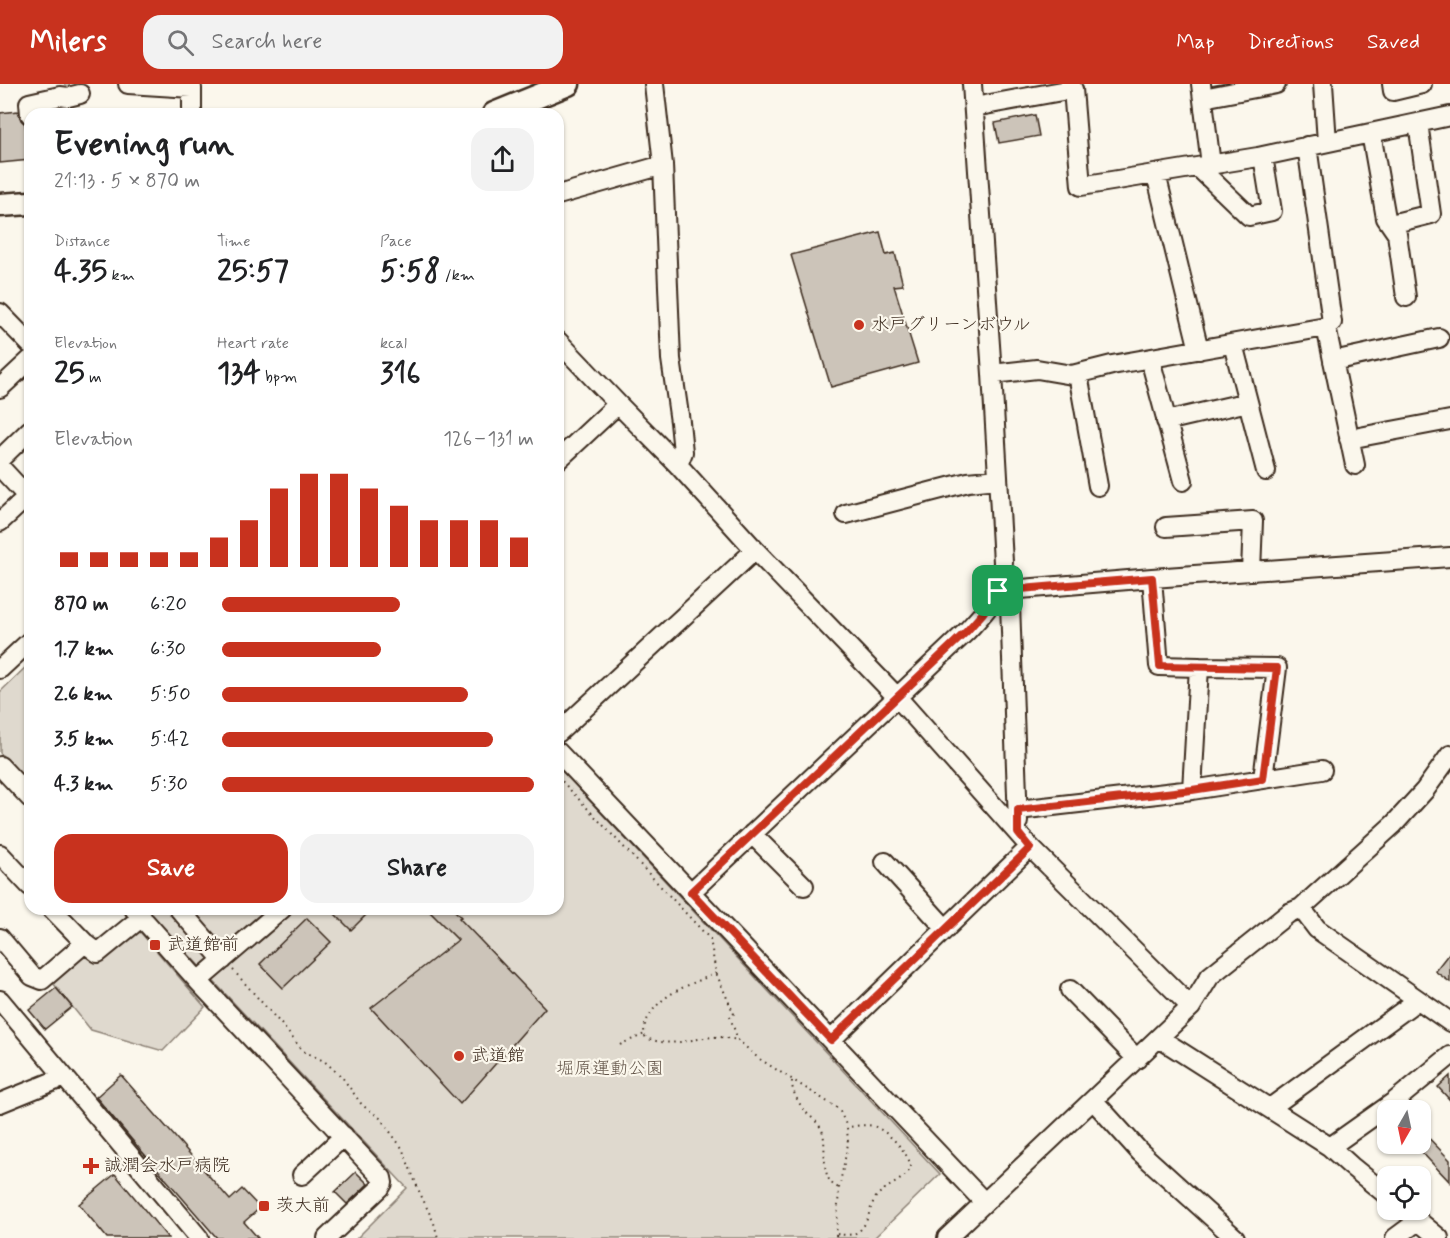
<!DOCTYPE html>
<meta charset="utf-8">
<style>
body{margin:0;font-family:Mynerve,"Klee One",sans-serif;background:#f2f2f2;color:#202124;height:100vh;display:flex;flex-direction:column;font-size:22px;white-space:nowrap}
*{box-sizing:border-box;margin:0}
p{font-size:20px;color:#757577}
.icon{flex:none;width:33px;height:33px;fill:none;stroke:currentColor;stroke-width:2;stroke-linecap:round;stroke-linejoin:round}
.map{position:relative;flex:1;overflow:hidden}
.sheet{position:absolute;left:24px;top:24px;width:540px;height:807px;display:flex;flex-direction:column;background:#fff;border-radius:18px;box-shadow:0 2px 4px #0004}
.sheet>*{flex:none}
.needle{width:39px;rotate:189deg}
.buttons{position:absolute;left:1377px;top:1016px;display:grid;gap:12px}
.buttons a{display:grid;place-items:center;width:54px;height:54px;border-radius:12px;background:#fff;box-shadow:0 2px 4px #0004;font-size:30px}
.pin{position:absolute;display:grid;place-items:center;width:51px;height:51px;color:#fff;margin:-26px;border-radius:12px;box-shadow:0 3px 9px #0006}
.round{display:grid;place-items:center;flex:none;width:63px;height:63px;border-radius:18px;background:#f2f2f2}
.summary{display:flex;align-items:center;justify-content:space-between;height:102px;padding:0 30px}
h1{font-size:33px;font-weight:700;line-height:45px}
.figures{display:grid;grid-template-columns:repeat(3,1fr);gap:9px;height:102px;padding:6px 30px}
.figures div{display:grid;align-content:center}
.figures b{font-size:30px;font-weight:700}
.figures small{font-size:16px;font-weight:400}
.figures p{font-size:16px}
.chart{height:168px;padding:12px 30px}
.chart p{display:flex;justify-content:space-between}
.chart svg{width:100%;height:108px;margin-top:6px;stroke:#c8321e;stroke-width:6}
.primary-button{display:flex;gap:12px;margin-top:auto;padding:12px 30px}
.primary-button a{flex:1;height:69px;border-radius:18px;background:#c8321e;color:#fff;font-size:24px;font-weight:700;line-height:69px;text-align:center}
.primary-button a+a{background:#f2f2f2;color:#202124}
ul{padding:0 30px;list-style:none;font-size:20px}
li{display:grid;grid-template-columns:96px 72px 1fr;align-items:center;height:45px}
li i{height:15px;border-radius:8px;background:#c8321e}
header{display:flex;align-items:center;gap:36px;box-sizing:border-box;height:84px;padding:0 30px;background:#c8321e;color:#fff}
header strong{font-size:28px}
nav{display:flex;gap:33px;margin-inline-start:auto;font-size:21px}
.search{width:420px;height:54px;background:#f2f2f2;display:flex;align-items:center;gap:15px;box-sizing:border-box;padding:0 21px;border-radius:18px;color:#757577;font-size:22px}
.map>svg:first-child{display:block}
.green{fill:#dfd9ce;stroke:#8d8276;stroke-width:1.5}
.building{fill:#ccc4b9;stroke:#3b2a1e;stroke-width:1.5}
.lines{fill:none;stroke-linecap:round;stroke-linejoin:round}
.minor-casing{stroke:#3b2a1e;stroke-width:22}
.major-casing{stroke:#3b2a1e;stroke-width:27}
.path{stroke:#3b2a1e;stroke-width:2;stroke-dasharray:1.5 4.5;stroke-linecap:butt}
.minor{stroke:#fbf7ec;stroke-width:18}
.major{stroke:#fbf7ec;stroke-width:22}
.route-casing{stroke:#fff;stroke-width:12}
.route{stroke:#c8321e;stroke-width:8}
.poi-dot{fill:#c8321e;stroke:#fbf7ec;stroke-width:2}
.labels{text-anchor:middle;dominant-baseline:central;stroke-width:4.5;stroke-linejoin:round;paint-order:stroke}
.poi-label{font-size:18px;fill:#3b2a1e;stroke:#fbf7ec;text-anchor:start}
.park-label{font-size:18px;fill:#64564a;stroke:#fbf7ec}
</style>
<header>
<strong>Milers</strong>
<div class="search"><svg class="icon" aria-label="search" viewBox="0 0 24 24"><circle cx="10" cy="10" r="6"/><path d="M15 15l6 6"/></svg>Search here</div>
<nav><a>Map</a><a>Directions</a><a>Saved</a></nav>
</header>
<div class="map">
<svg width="1450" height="1154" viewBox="0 0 1450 1154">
<rect width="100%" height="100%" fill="#fbf7ec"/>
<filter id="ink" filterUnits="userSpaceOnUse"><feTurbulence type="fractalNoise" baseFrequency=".0167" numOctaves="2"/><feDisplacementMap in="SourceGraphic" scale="12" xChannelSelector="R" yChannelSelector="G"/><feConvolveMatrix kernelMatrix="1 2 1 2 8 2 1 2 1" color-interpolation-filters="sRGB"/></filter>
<g filter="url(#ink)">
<path class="green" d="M30,579V701L0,669V608Z
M558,683L940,1090L874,1154H357L407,1104L146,825H558Z
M135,842L205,923L163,967L91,946L49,894L84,862L98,872Z"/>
<path class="building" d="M18,27L21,36L25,40L30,76L0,79V29Z
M1035,31L1039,52L999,59L995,39Z
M880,148L886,171L895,169L903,201L894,202L918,279L831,303L791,171Z
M330,825H372L351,846Z
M427,825H453L461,833L459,834L545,924L460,1020L371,924L458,856Z
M307,834L331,858L283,904L260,880Z
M1450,868V898L1435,887Z
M56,904L72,923L45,945L29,926Z
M121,991L230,1116L242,1105L260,1124L244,1138L258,1154H217L132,1056L96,1013Z
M1450,992V1016L1438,1003Z
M1420,1045L1450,1076V1098L1413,1059H1420Z
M356,1088L368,1100L347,1120L335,1108Z
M115,1090L168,1154H107L79,1120Z"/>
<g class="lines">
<defs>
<path id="minor" d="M128,0L192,4V30
M654,0L663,81L671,275L680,338L683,368L678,381
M1201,0L1211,81
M1323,0L1327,58
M1392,0L1393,7L1422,0
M1203,14L1276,0
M974,23L1073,5L1081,102L1258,73L1450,32
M30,30L29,19L60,12L68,13L80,10
M1371,49L1386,134L1397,150L1406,213
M1198,83L1249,132L1272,127L1263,72
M1156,90L1199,266
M558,111L663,81
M1391,140L1431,130L1418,39
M0,229L30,260
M1326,243L1355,381
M558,257L618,320L678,381L755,466L897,613L1030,763L1191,923
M1233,260L1266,387
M1150,275L1183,397
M1333,277L1439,254
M992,290L1037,285L1072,291L1112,281L1326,243L1332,238L1307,62
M1078,290L1098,402
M0,304L30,276
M1166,337L1248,318
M1349,355L1450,336
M0,375L30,346
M558,376L618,320
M0,383L27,412
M846,430L968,398L998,395
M0,438L30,410
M1166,443L1253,437L1251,487
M998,507L1152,494L1450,473
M998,507L1010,520L1018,738
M1199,583L1277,584L1263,695
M0,585L30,557
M558,649L755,466
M558,668L984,1118
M0,682L30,714
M1192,706L1322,686
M1018,726L1192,706L1199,583L1159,582L1152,494
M752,750L804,802
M0,770L30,802
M885,778L946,845
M691,808L967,547C989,523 1002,512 1003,478L992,290L972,0
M1301,824L1317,845L1450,938
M52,825L85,859L98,869L142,833
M134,825L198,897L382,1094L383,1099L380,1104L327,1154
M179,825L223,876
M0,854L32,892L42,896L85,859
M198,897L282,825
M1070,906L1137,975
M0,916L199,1154
M1159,954L1330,1063L1351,1082L1388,1112
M831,956L1030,763
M1093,1016L1140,1068L1235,1154
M0,1019L64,993
M1270,1024L1418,916
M1330,1063L1395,1017L1450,972
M302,1091L344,1052
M1404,1125L1439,1154
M947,1154L1191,923L1210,892L1289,829L1301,824L1394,740L1425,706L1450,671
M1395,1154L1418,1137"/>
<path id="major" d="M494,30L568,0
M0,121L30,119"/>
</defs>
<use href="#minor" class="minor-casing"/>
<use href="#major" class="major-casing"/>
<path class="path" d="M558,693L710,855L716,889L734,930L730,933L738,956L758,974L839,1025L847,1043L848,1060L839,1104L836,1154
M233,886L282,941L303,967L324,977L342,993L362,1021L380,1034L402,1064L419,1107L434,1139L438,1154
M716,889C691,901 664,907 649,932C645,939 642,947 646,954C673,964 688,955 714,953C722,952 730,955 738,956
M620,961C628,956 636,955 644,950
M792,997C791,1006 799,1020 805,1027C811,1034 820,1039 823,1049C827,1066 819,1097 839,1104
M837,1150C844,1151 853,1152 859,1147C869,1139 869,1123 876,1113C886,1101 905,1097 911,1083C909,1069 887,1046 873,1042C865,1040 856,1042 849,1043"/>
<use href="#minor" class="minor"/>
<use href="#major" class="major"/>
</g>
</g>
<g class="lines" filter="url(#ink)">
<defs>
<path id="route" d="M1152,494L1160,582L1277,584L1263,695L1192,706L1018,726V749L1030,764L831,956L691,808L967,547L983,529L998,507Z"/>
</defs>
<use href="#route" class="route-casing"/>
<use href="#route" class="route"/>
</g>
<g class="poi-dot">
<circle cx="859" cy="241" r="6"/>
<rect x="149" y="855" width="12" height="12" rx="3"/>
<circle cx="459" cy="972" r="6"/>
<path d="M88 1073h6v6h6v6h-6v6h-6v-6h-6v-6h6z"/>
<rect x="258" y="1116" width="12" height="12" rx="3"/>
</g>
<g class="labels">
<g class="poi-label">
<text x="871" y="241">水戸グリーンボウル</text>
<text x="167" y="861">武道館前</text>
<text x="471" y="972">武道館</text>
<text x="104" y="1082">誠潤会水戸病院</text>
<text x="276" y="1122">茨大前</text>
</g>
<g class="park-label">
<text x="610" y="985">堀原運動公園</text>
</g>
</g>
</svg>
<div class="buttons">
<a><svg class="needle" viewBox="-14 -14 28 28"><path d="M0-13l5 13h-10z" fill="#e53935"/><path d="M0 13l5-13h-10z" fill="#757577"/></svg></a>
<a><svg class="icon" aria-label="locate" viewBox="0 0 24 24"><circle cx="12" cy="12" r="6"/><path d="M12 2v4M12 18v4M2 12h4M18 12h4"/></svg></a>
</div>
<div class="pin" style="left:998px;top:507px;background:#1e9e55"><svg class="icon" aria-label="arrive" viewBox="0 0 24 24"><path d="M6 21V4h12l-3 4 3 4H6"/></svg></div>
<section class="sheet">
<div class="summary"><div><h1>Evening run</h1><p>21:13 · 5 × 870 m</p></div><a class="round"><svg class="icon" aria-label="share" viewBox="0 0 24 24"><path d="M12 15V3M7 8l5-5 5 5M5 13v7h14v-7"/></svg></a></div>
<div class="figures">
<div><p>Distance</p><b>4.35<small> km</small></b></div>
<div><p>Time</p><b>25:57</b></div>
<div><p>Pace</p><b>5:58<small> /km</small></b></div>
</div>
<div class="figures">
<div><p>Elevation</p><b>25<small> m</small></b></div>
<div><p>Heart rate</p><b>134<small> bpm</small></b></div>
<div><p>kcal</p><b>316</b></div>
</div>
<div class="chart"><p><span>Elevation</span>126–131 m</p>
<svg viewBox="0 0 160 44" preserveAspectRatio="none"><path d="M5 44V38M15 44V38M25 44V38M35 44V38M45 44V38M55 44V32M65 44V25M75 44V12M85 44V6M95 44V6M105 44V12M115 44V19M125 44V25M135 44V25M145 44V25M155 44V32"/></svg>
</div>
<ul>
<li><b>870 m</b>6:20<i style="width:57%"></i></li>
<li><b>1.7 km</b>6:30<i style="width:51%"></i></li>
<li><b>2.6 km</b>5:50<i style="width:79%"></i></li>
<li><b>3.5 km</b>5:42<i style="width:87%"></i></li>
<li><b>4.3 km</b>5:30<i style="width:100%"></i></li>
</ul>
<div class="primary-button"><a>Save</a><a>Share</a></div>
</section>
</div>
